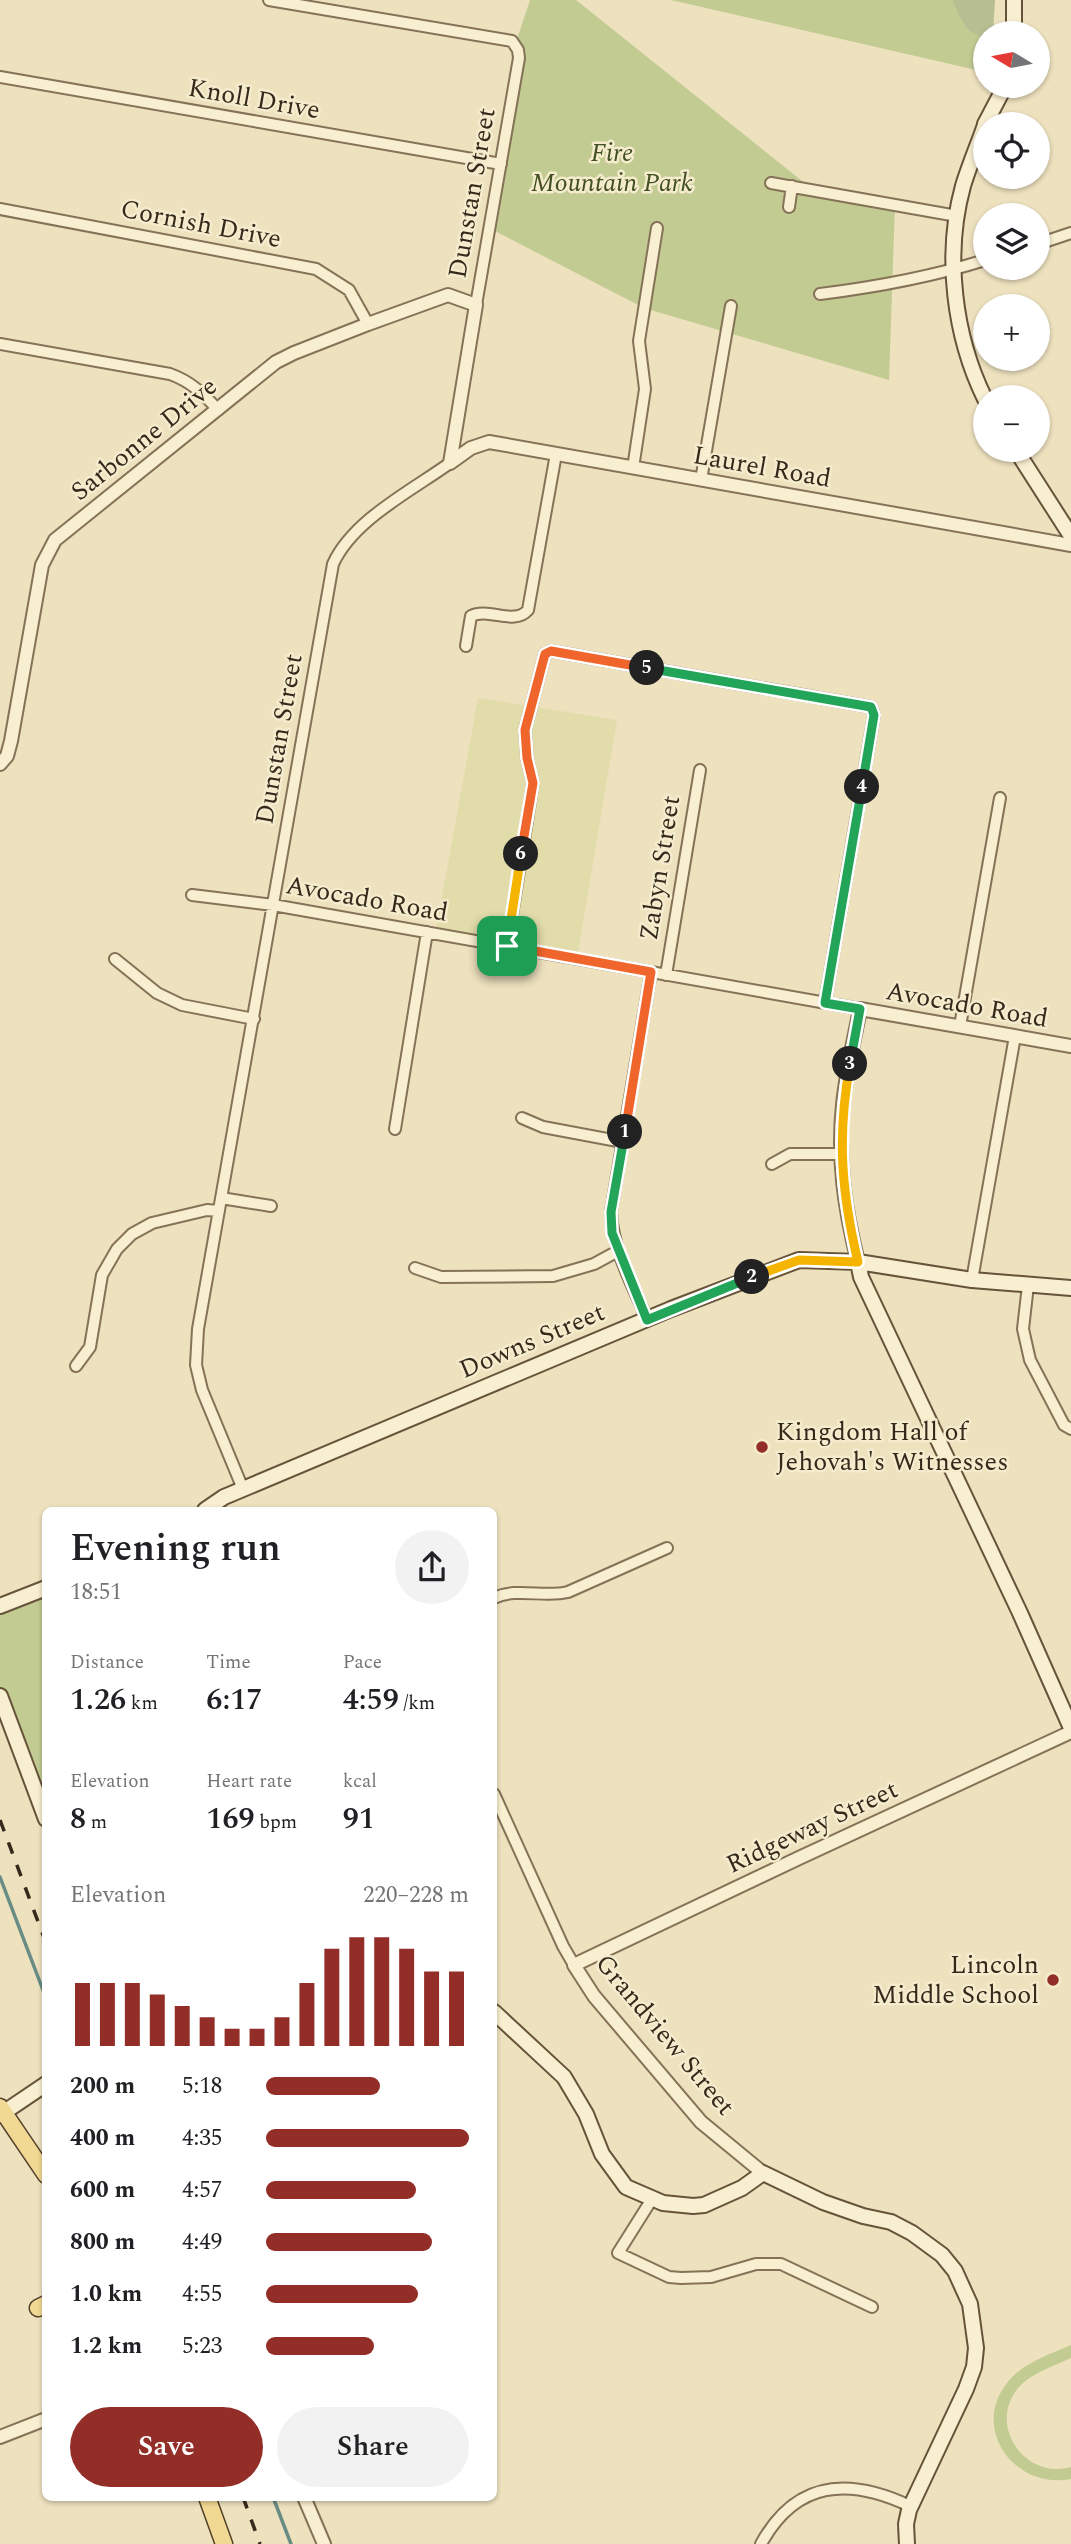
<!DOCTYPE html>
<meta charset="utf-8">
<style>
body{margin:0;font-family:Spectral,serif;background:#f2f2f2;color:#202124;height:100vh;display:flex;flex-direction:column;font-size:26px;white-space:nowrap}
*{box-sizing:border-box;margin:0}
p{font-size:23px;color:#757577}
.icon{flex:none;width:38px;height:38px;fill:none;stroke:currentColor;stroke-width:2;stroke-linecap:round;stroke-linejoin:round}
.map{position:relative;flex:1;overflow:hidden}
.sheet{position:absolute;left:42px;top:1507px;width:455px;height:994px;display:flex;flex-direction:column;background:#fff;border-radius:10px;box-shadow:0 2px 5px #0004}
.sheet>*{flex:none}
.needle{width:46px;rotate:280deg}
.controls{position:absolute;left:973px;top:21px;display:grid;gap:14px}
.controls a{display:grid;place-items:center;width:77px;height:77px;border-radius:50%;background:#fff;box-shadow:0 2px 5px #0004;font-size:35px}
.pin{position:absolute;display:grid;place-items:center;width:60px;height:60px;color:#fff;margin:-30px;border-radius:14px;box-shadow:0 4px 10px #0006}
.km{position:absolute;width:35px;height:35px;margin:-18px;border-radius:50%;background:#222;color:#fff;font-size:19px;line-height:35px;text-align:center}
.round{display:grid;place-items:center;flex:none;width:74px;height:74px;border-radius:37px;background:#f2f2f2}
.head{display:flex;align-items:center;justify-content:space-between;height:119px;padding:0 28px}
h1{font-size:38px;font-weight:600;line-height:52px}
.metrics{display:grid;grid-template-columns:repeat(3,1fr);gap:10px;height:119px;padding:7px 28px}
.metrics div{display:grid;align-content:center}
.metrics b{font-size:30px;font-weight:600}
.metrics small{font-size:19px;font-weight:400}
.metrics p{font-size:19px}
.chart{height:196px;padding:14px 28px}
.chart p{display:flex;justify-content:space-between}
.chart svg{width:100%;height:126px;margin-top:7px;stroke:#932d27;stroke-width:6}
.cta{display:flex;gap:14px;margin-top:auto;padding:14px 28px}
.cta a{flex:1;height:80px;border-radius:42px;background:#932d27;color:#fff;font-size:28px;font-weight:600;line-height:80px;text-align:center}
.cta a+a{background:#f2f2f2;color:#202124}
ul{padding:0 28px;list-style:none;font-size:23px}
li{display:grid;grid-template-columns:112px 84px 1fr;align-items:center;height:52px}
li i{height:18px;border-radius:9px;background:#932d27}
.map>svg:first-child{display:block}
.farmland{fill:#e2dcab}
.green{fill:#c1cb92}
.cemetery{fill:#b7bf92}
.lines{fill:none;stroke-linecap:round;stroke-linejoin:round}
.stream{stroke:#698c85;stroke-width:3.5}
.minor-casing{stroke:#857257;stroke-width:14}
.tertiary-casing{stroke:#857257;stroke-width:16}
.secondary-casing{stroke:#66533a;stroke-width:18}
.primary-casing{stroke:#52402b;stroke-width:19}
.minor{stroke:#f8eed0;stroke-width:10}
.tertiary{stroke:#f8eed0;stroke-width:12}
.secondary{stroke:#f8eed0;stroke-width:14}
.primary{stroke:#f1d994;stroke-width:16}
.rail{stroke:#34291b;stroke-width:3.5;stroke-dasharray:12 12;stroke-linecap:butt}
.split-1-casing{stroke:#fff;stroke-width:14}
.split-2-casing{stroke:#fff;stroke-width:14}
.split-3-casing{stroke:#fff;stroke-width:14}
.split-4-casing{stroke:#fff;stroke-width:14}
.split-5-casing{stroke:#fff;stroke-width:14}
.split-6-casing{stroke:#fff;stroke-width:14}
.split-7-casing{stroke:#fff;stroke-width:14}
.split-1{stroke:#f0652b;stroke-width:9}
.split-2{stroke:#22a559;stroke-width:9}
.split-3{stroke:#f5b400;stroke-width:9}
.split-4{stroke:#22a559;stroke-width:9}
.split-5{stroke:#22a559;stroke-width:9}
.split-6{stroke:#f0652b;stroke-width:9}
.split-7{stroke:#f5b400;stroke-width:9}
.poi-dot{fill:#932d27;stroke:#f5ebcd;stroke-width:2.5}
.labels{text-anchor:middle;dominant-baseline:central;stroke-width:5;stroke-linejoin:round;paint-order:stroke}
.street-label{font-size:26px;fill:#34291b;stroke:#f5ebcd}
.park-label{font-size:26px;font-style:italic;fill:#425022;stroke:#f5ebcd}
.poi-label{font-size:26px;fill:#34291b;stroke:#f5ebcd;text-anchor:start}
</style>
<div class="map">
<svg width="1071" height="2544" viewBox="0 0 1071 2544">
<rect width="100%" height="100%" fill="#ede1be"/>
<path class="farmland" d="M478,698L617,720L578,953L436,930Z"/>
<path class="green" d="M530,0H576L812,189L895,204L889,380L644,308L489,228L519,54L515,45Z
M671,0H952C960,17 965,34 985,37V72Z
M45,1588V1819L0,1696V1605Z
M1071,2345V2358C1054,2366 1031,2373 1018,2388C987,2426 1025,2480 1071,2467V2479C1016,2490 970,2430 1007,2383C1022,2363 1049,2355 1071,2345Z"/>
<path class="cemetery" d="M952,0H995L993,33H985V37C965,35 960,17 952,0Z"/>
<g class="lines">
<path class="stream" d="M0,1877L46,1998
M273,2497L291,2544"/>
<defs>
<path id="minor" d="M269,0L512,41L518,50L519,58L476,305
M0,77L501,164
M771,183L957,216
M789,207L792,186
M0,209L316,269L349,290L368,324
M1038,244L1071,233
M820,294C876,287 931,277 985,260
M0,344L170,374C190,381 204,394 218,410
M633,468L645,389L639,341L657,228
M701,480L731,306
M466,646L471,616C489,607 514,626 528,610L556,454
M192,895L273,905L860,1009
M507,946L533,783L527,758L525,730L545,654L551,651L871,707L874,715L825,1003
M115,959L157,993L182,1005L254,1019
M666,975L700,770
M960,1026L1000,798
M522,1118L543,1127L623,1142
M395,1129L427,932
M772,1164L790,1154H841
M221,1198L271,1206
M415,1268L441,1277L553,1276L594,1264L618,1251
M972,1280L1015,1036
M1028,1285L1023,1329L1030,1360L1064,1425L1071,1429
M647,1319C632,1284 613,1250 611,1212L651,972
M76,1366L90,1347L102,1275L117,1249L132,1234L152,1223L207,1210L219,1211
M243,1489L202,1390L196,1365L198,1329L333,564C353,520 411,491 450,463
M494,1598C517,1587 544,1598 568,1592L667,1548
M494,1794L563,1946L574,1965
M652,2199L618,2253L669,2277L681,2278L711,2277L756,2264H781L872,2307
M761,2544C796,2480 849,2477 910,2506"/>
<path id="tertiary" d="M450,463L471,448L489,442L1071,545
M0,764L7,756L11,741L42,565L55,540L276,362L294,353L368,324L448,295L476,305L450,463
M858,1262C845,1210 837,1159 843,1105C846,1073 854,1041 860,1009L1071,1046
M763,2173L701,2122L594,1996L574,1965L799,1858L1071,1732
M0,2437L46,2419
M304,2497L324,2544"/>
<path id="secondary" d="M1014,0V33
M985,124L1005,86
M985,125C978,145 969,166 963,186C944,255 954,336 985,399
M1016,450L1071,536
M858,1262L861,1277L1020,1613L1071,1728
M205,1510L224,1497L671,1309L799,1260L858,1262L972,1280L1071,1288
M0,1606L46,1588
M0,1696L46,1819
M494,2012L564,2077L586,2114L602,2154L626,2187L663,2203L693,2206L704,2205L742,2188L763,2173L823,2202L863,2216L891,2222L912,2233L942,2255L955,2271L970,2304L976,2348L974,2367L966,2389L909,2510L906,2524L907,2544
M0,2115L46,2084"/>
<path id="primary" d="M0,2107L46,2175
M38,2308L46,2304
M207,2497L224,2544"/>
</defs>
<use href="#minor" class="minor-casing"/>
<use href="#tertiary" class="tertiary-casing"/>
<use href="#secondary" class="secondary-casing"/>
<use href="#primary" class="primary-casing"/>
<use href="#minor" class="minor"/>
<use href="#tertiary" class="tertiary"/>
<use href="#secondary" class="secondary"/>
<use href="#primary" class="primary"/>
<path class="rail" d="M0,1820L46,1943
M243,2497L260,2544"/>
</g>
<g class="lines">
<defs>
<path id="split-1" d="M507,946L651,972L625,1132"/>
<path id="split-2" d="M625,1132L611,1212L612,1233L647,1320L752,1277"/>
<path id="split-3" d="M752,1277L799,1260L858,1262C841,1190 837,1136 850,1064"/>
<path id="split-4" d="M850,1064L860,1009L825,1003L862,787"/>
<path id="split-5" d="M647,668L871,707L874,715L862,787"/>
<path id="split-6" d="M521,854L533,783L527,758L525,730L545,654L551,651L647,668"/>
<path id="split-7" d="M507,946L521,854"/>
</defs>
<use href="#split-1" class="split-1-casing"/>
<use href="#split-2" class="split-2-casing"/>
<use href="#split-3" class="split-3-casing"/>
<use href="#split-4" class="split-4-casing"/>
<use href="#split-5" class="split-5-casing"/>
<use href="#split-6" class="split-6-casing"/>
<use href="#split-7" class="split-7-casing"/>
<use href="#split-1" class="split-1"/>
<use href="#split-2" class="split-2"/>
<use href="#split-3" class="split-3"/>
<use href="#split-4" class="split-4"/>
<use href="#split-5" class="split-5"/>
<use href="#split-6" class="split-6"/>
<use href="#split-7" class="split-7"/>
</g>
<g class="poi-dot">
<circle cx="762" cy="1447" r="7"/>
<circle cx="1053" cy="1980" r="7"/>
</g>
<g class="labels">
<g class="street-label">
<text transform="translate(254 99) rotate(10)">Knoll Drive</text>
<text transform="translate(472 193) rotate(-80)">Dunstan Street</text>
<text transform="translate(201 224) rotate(11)">Cornish Drive</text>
<text transform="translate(144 439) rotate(-39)">Sarbonne Drive</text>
<text transform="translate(762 467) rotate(10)">Laurel Road</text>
<text transform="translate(279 739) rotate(-80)">Dunstan Street</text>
<text transform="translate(660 868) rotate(-81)">Zabyn Street</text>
<text transform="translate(367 899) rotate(10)">Avocado Road</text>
<text transform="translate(967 1005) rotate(10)">Avocado Road</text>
<text transform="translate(532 1341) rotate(-23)">Downs Street</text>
<text transform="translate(812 1827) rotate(-25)">Ridgeway Street</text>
<text transform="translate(665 2035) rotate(50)">Grandview Street</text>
</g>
<g class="park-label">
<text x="612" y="153">Fire<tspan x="612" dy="30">Mountain Park</tspan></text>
</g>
<g class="poi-label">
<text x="776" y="1432">Kingdom Hall of<tspan x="776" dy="30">Jehovah's Witnesses</tspan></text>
<text x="1039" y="1965" text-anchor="end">Lincoln<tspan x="1039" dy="30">Middle School</tspan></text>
</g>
</g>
</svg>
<div class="controls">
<a><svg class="needle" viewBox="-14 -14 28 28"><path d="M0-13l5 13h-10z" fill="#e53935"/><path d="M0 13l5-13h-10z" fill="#757577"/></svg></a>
<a><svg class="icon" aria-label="locate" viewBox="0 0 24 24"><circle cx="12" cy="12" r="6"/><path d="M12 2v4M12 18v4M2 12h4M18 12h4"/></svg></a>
<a><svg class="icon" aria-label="layers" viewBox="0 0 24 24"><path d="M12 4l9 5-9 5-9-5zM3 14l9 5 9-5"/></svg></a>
<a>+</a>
<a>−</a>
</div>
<div class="pin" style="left:507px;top:946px;background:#1e9e55"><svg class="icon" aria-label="arrive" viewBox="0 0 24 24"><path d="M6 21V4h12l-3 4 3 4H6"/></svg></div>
<b class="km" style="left:625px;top:1132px">1</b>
<b class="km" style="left:752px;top:1277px">2</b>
<b class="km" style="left:850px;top:1064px">3</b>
<b class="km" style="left:862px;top:787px">4</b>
<b class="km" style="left:647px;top:668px">5</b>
<b class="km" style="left:521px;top:854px">6</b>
<section class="sheet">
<div class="head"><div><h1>Evening run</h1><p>18:51</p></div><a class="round"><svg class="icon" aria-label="share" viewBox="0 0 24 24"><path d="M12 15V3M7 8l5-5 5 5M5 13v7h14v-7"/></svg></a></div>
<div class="metrics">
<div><p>Distance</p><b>1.26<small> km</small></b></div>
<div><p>Time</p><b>6:17</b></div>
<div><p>Pace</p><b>4:59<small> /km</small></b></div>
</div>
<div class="metrics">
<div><p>Elevation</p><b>8<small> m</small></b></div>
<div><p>Heart rate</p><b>169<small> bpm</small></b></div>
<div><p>kcal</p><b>91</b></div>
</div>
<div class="chart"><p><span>Elevation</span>220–228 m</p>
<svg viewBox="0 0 160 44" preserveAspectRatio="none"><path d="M5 44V22M15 44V22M25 44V22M35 44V26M45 44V30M55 44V34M65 44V38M75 44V38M85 44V34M95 44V22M105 44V10M115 44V6M125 44V6M135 44V10M145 44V18M155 44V18"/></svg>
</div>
<ul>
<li><b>200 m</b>5:18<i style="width:56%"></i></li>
<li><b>400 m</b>4:35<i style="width:100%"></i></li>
<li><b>600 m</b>4:57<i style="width:74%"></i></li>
<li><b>800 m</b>4:49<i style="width:82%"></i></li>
<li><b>1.0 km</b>4:55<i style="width:75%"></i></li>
<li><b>1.2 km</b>5:23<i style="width:53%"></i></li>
</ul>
<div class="cta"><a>Save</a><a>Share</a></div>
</section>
</div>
